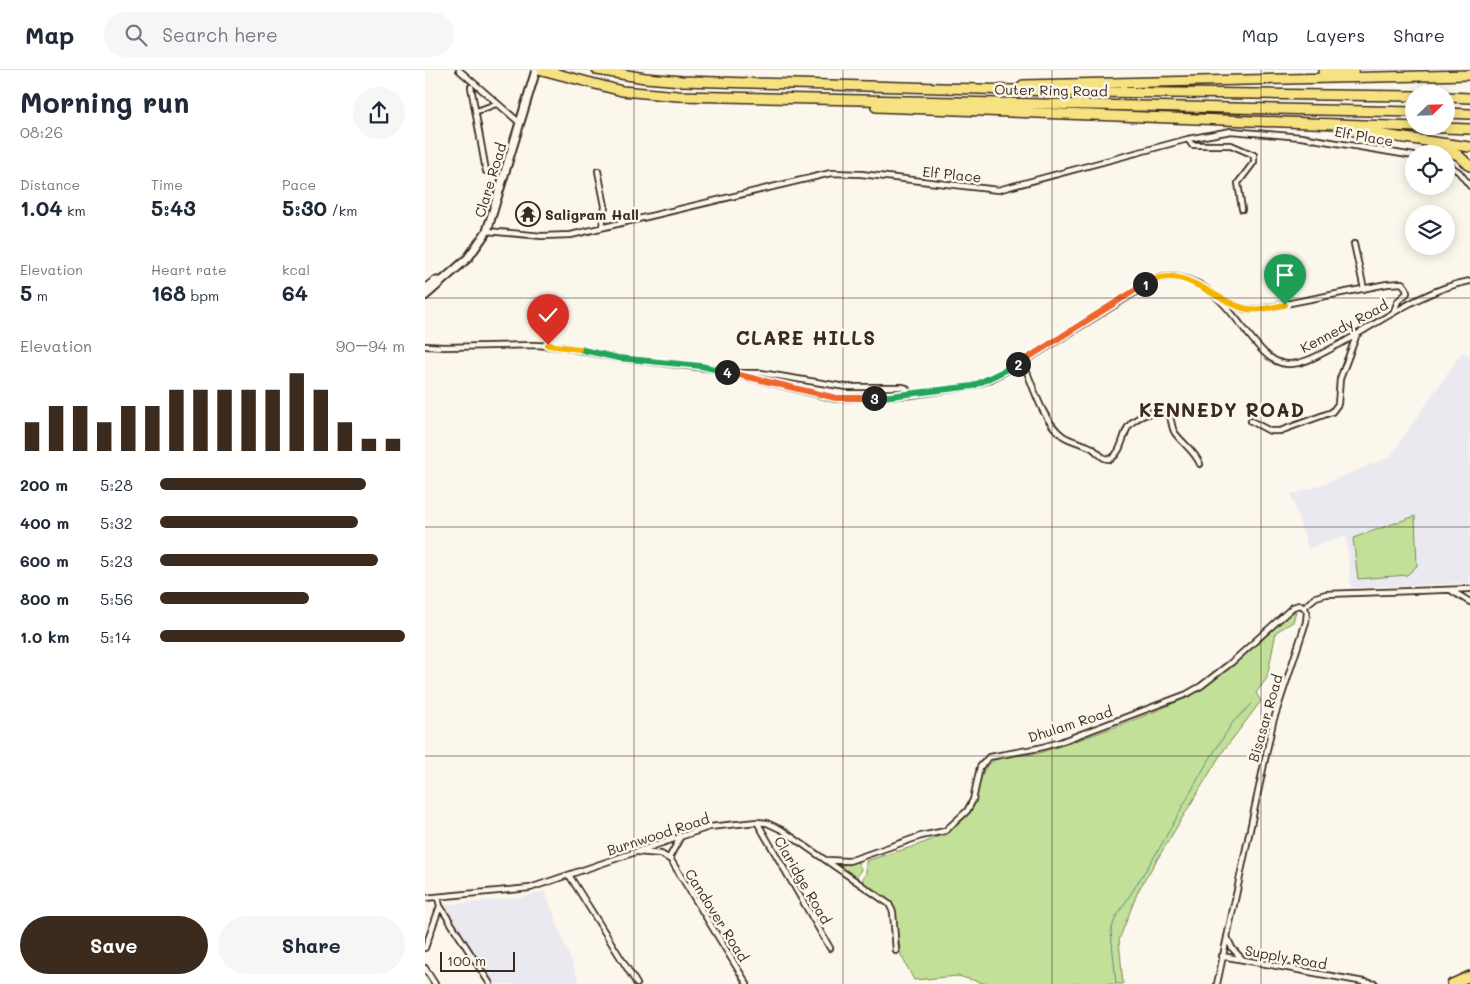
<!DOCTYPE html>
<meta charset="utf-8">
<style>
body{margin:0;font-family:Mali,sans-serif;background:#f6f6f7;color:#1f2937;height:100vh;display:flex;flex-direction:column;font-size:19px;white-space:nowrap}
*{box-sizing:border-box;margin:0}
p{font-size:16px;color:#747a83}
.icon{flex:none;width:28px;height:28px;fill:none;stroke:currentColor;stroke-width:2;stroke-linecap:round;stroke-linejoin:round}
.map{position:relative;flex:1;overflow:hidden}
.panel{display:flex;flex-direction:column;background:#fff;width:425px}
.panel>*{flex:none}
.needle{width:32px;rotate:67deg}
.tools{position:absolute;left:980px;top:15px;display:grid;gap:10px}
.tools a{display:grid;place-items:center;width:50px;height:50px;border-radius:50%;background:#fff;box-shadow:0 2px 12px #0003;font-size:25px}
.scale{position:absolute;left:15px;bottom:12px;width:75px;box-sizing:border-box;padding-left:5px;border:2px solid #3b2a1e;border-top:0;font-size:14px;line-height:18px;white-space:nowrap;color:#3b2a1e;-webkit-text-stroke:4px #fbf7ec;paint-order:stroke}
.pin{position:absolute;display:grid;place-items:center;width:42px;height:42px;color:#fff;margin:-51px -21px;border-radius:50% 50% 50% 0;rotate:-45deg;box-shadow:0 0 5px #0007}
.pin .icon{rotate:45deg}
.km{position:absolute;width:25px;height:25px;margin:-12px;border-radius:50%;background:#222;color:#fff;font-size:14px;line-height:25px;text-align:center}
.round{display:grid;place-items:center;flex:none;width:52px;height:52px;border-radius:26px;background:#f6f6f7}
.headline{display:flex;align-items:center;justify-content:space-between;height:85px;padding:0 20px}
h1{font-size:28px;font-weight:800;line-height:38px}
.metrics{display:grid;grid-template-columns:repeat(3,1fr);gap:8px;height:85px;padding:5px 20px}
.metrics div{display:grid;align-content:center}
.metrics b{font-size:21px;font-weight:800}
.metrics small{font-size:14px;font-weight:400}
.metrics p{font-size:14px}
.chart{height:140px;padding:10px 20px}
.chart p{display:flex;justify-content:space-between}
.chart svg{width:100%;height:90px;margin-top:5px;stroke:#3b2a1e;stroke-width:6}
.primary-button{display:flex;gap:10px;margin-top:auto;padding:10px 20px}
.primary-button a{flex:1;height:58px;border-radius:30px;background:#3b2a1e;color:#fff;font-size:20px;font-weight:800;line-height:58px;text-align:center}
.primary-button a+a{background:#f6f6f7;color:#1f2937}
ul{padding:0 20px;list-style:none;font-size:16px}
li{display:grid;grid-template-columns:80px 60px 1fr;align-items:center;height:38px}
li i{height:12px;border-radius:6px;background:#3b2a1e}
header{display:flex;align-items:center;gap:30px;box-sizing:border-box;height:70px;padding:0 25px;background:#fff;border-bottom:1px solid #e0e1e3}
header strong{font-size:24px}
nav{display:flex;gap:28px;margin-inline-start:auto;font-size:18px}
.search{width:350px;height:45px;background:#f6f6f7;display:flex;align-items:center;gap:12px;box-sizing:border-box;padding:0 18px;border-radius:28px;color:#747a83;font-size:19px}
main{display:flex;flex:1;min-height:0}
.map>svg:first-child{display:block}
.built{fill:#ebe9f0}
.green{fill:#c2e098;stroke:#7e855b}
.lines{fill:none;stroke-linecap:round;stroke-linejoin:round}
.stream{stroke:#648d91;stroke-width:1}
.street-casing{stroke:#3b2a1e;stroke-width:8}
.secondary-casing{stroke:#3b2a1e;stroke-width:11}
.highway-casing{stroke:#3b2a1e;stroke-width:12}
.street{stroke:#fbf7ec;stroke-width:4.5}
.secondary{stroke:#fbf7ec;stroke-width:7}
.highway{stroke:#f7e281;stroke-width:9}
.split-1-casing{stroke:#fff;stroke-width:10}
.split-2-casing{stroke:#fff;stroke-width:10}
.split-3-casing{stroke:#fff;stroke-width:10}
.split-4-casing{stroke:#fff;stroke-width:10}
.split-5-casing{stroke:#fff;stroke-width:10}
.split-6-casing{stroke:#fff;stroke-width:10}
.split-1{stroke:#f5b400;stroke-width:6}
.split-2{stroke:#f0652b;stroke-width:6}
.split-3{stroke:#22a559;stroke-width:6}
.split-4{stroke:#f0652b;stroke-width:6}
.split-5{stroke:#22a559;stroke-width:6}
.split-6{stroke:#f5b400;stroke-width:6}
.grid{fill:none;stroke:#3b2a1e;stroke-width:1;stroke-opacity:0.55}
.labels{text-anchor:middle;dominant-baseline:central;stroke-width:5;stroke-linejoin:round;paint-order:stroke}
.street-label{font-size:14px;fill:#3b2a1e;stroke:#fbf7ec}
.poi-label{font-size:14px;font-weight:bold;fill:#3b2a1e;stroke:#fbf7ec;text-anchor:start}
.district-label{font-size:19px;font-weight:bold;letter-spacing:1px;fill:#3b2a1e;stroke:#fbf7ec}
</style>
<header>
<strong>Map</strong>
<div class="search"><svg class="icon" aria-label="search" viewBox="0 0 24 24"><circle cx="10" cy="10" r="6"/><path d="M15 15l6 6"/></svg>Search here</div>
<nav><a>Map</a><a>Layers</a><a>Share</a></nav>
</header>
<main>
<section class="panel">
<div class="headline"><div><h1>Morning run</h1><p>08:26</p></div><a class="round"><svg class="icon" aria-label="share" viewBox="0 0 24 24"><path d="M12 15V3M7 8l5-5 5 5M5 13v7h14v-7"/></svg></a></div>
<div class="metrics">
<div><p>Distance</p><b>1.04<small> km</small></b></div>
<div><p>Time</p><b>5:43</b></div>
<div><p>Pace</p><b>5:30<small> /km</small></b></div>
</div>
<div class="metrics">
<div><p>Elevation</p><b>5<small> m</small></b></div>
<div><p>Heart rate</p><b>168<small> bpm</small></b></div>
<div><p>kcal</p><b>64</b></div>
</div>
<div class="chart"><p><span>Elevation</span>90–94 m</p>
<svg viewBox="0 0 160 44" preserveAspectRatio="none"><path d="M5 44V30M15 44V22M25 44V22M35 44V30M45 44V22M55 44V22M65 44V14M75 44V14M85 44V14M95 44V14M105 44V14M115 44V6M125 44V14M135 44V30M145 44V38M155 44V38"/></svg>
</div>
<ul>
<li><b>200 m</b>5:28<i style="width:84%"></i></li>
<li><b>400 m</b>5:32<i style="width:81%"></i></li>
<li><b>600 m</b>5:23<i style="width:89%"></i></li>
<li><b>800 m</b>5:56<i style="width:61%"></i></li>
<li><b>1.0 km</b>5:14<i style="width:100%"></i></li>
</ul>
<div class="primary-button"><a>Save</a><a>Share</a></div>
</section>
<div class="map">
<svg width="1045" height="914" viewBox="0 0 1045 914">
<rect width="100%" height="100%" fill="#fbf7ec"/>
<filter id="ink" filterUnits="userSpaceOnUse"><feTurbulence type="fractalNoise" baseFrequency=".02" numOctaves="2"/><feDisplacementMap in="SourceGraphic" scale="10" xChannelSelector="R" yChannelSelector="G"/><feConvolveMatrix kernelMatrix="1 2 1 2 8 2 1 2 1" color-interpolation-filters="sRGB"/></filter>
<g filter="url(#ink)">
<path class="built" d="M1037,282L1045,286V513L926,518L921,465L883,479L866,424L888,418L965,387Z
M120,821L155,914H67L20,835L98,827Z"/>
<path class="green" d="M990,446L992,496L982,505L933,509L928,468Z
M871,541L868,552L851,562L842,608L831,623L836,631L796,684L713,821L694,870L698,914H562L533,906L489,910L476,885L468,838L465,833L437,811L441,803V791C475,779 533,770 549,735C555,721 553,703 565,693C577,683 599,687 614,683C663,667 714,650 760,628L780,617L860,547Z
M433,792L436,799L432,807L413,796Z"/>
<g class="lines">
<path class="stream" d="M691,914L686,861L690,849L734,779L779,698L808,652L827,634"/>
<defs>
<path id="street" d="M34,0L95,53
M46,17L61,101
M52,41L71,34
M763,69L767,75H806L829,85V92L813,113L817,139
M1021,93L1034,102L1045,116
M173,101L180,136L177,157
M62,161L117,166L146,165L406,103L436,104L573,120L763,69L806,61L876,67L989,86
M929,174L939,219
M797,230L819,239H835L962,214L977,213L981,218L982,223L973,231L968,243
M0,276L19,277L110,275L139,277L193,288L290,299L411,329L486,325L548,316L566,309L598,292L733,208C802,195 823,293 862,294C880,295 899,282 915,274C957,251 997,220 1045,211
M598,292C608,315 617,351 638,366C647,372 658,373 667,378C674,383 677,390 686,389C697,381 697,368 703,357C709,347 729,341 739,339C748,344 745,356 750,363C759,375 769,380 775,394
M307,303H336L421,317H477L481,318L486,325
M826,351L845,361H855L907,342L913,334L915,309L932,264
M1027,521L1045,532
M879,537L891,527L901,524L1045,519
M332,752L405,878
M212,782L236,784L246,790L322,914
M244,788L256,766
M401,790L424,791L496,766L520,761L542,741L548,730L555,697L564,687L614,678L635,672L762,624L776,616L807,592L868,537L874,535L879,537
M144,805L212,914
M0,828L105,818L284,757L332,752L342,753L357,760L464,834L468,842L471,881
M15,836L65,914
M802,867L807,878L817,889
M0,878L15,836L13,828
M797,886L950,914
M0,898L10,914
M792,914L848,652L881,552L882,542L879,537"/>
<path id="secondary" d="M0,219L10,211H15
M0,226L43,188L62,161L111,0"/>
<path id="highway" d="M117,0L197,21L253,26L989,42
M172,0L220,8L257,11L664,22L989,26
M898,3L929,0
M598,15L1045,5
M1021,27L1045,28
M451,37L1045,59
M1021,43L1045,44
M929,61L1045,77
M1006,76L1033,85L1045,96
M1027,914L1045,906"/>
</defs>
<use href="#street" class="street-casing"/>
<use href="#secondary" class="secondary-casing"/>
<use href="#highway" class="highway-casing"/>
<use href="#street" class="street"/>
<use href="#secondary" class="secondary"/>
<use href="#highway" class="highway"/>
</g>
</g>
<g class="lines" filter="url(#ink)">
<defs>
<path id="split-1" d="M720,214C758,192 784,228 818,238C831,242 847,237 860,235"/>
<path id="split-2" d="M593,294L720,214"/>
<path id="split-3" d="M449,328L548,316L593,294"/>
<path id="split-4" d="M302,302L411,328H449"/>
<path id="split-5" d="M154,279L193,288L276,296L302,302"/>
<path id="split-6" d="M123,275L154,279"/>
</defs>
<use href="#split-1" class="split-1-casing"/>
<use href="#split-2" class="split-2-casing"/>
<use href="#split-3" class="split-3-casing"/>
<use href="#split-4" class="split-4-casing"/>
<use href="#split-5" class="split-5-casing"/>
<use href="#split-6" class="split-6-casing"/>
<use href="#split-1" class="split-1"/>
<use href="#split-2" class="split-2"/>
<use href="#split-3" class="split-3"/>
<use href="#split-4" class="split-4"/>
<use href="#split-5" class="split-5"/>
<use href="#split-6" class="split-6"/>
</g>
<path class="grid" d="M209,0V914M418,0V914M627,0V914M836,0V914M0,228H1045M0,457H1045M0,686H1045"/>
<defs>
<symbol id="temple-ring" viewBox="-11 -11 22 22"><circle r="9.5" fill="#fbf7ec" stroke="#3b2a1e" stroke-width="1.5"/><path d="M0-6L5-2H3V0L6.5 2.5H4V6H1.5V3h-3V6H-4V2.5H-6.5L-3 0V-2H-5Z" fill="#3b2a1e"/></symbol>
</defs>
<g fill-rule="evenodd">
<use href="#temple-ring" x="89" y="130" width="28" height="28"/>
</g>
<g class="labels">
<g class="street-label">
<text transform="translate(626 20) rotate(1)">Outer Ring Road</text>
<text transform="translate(939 66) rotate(10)">Elf Place</text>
<text transform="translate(527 104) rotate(6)">Elf Place</text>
<text transform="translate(65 110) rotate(-73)">Clare Road</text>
<text transform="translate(919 256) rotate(-28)">Kennedy Road</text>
<text transform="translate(840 648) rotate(-74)">Bisasar Road</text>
<text transform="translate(645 654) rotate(-18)">Dhulam Road</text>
<text transform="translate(233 764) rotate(-18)">Burnwood Road</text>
<text transform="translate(378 810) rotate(60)">Claridge Road</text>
<text transform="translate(292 845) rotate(58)">Candover Road</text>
<text transform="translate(861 887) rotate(10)">Supply Road</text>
</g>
<g class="poi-label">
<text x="120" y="144">Saligram Hall</text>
</g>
<g class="district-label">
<text x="381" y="267">CLARE HILLS</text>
<text x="797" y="339">KENNEDY ROAD</text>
</g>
</g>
</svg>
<div class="tools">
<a><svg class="needle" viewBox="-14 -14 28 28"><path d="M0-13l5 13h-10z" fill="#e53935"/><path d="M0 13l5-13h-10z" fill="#747a83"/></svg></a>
<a><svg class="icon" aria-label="locate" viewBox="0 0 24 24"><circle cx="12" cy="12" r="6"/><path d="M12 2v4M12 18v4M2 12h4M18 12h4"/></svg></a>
<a><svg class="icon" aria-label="layers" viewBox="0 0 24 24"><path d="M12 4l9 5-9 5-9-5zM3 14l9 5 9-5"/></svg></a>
</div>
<div class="scale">100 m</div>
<div class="pin" style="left:860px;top:235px;background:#1e9e55"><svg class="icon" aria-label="arrive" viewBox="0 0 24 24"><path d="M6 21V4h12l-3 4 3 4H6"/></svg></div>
<div class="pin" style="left:123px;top:275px;background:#d93025"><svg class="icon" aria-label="check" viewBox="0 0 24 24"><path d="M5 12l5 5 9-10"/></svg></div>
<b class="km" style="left:720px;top:214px">1</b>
<b class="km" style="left:593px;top:294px">2</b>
<b class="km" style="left:449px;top:328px">3</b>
<b class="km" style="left:302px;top:302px">4</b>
</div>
</main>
